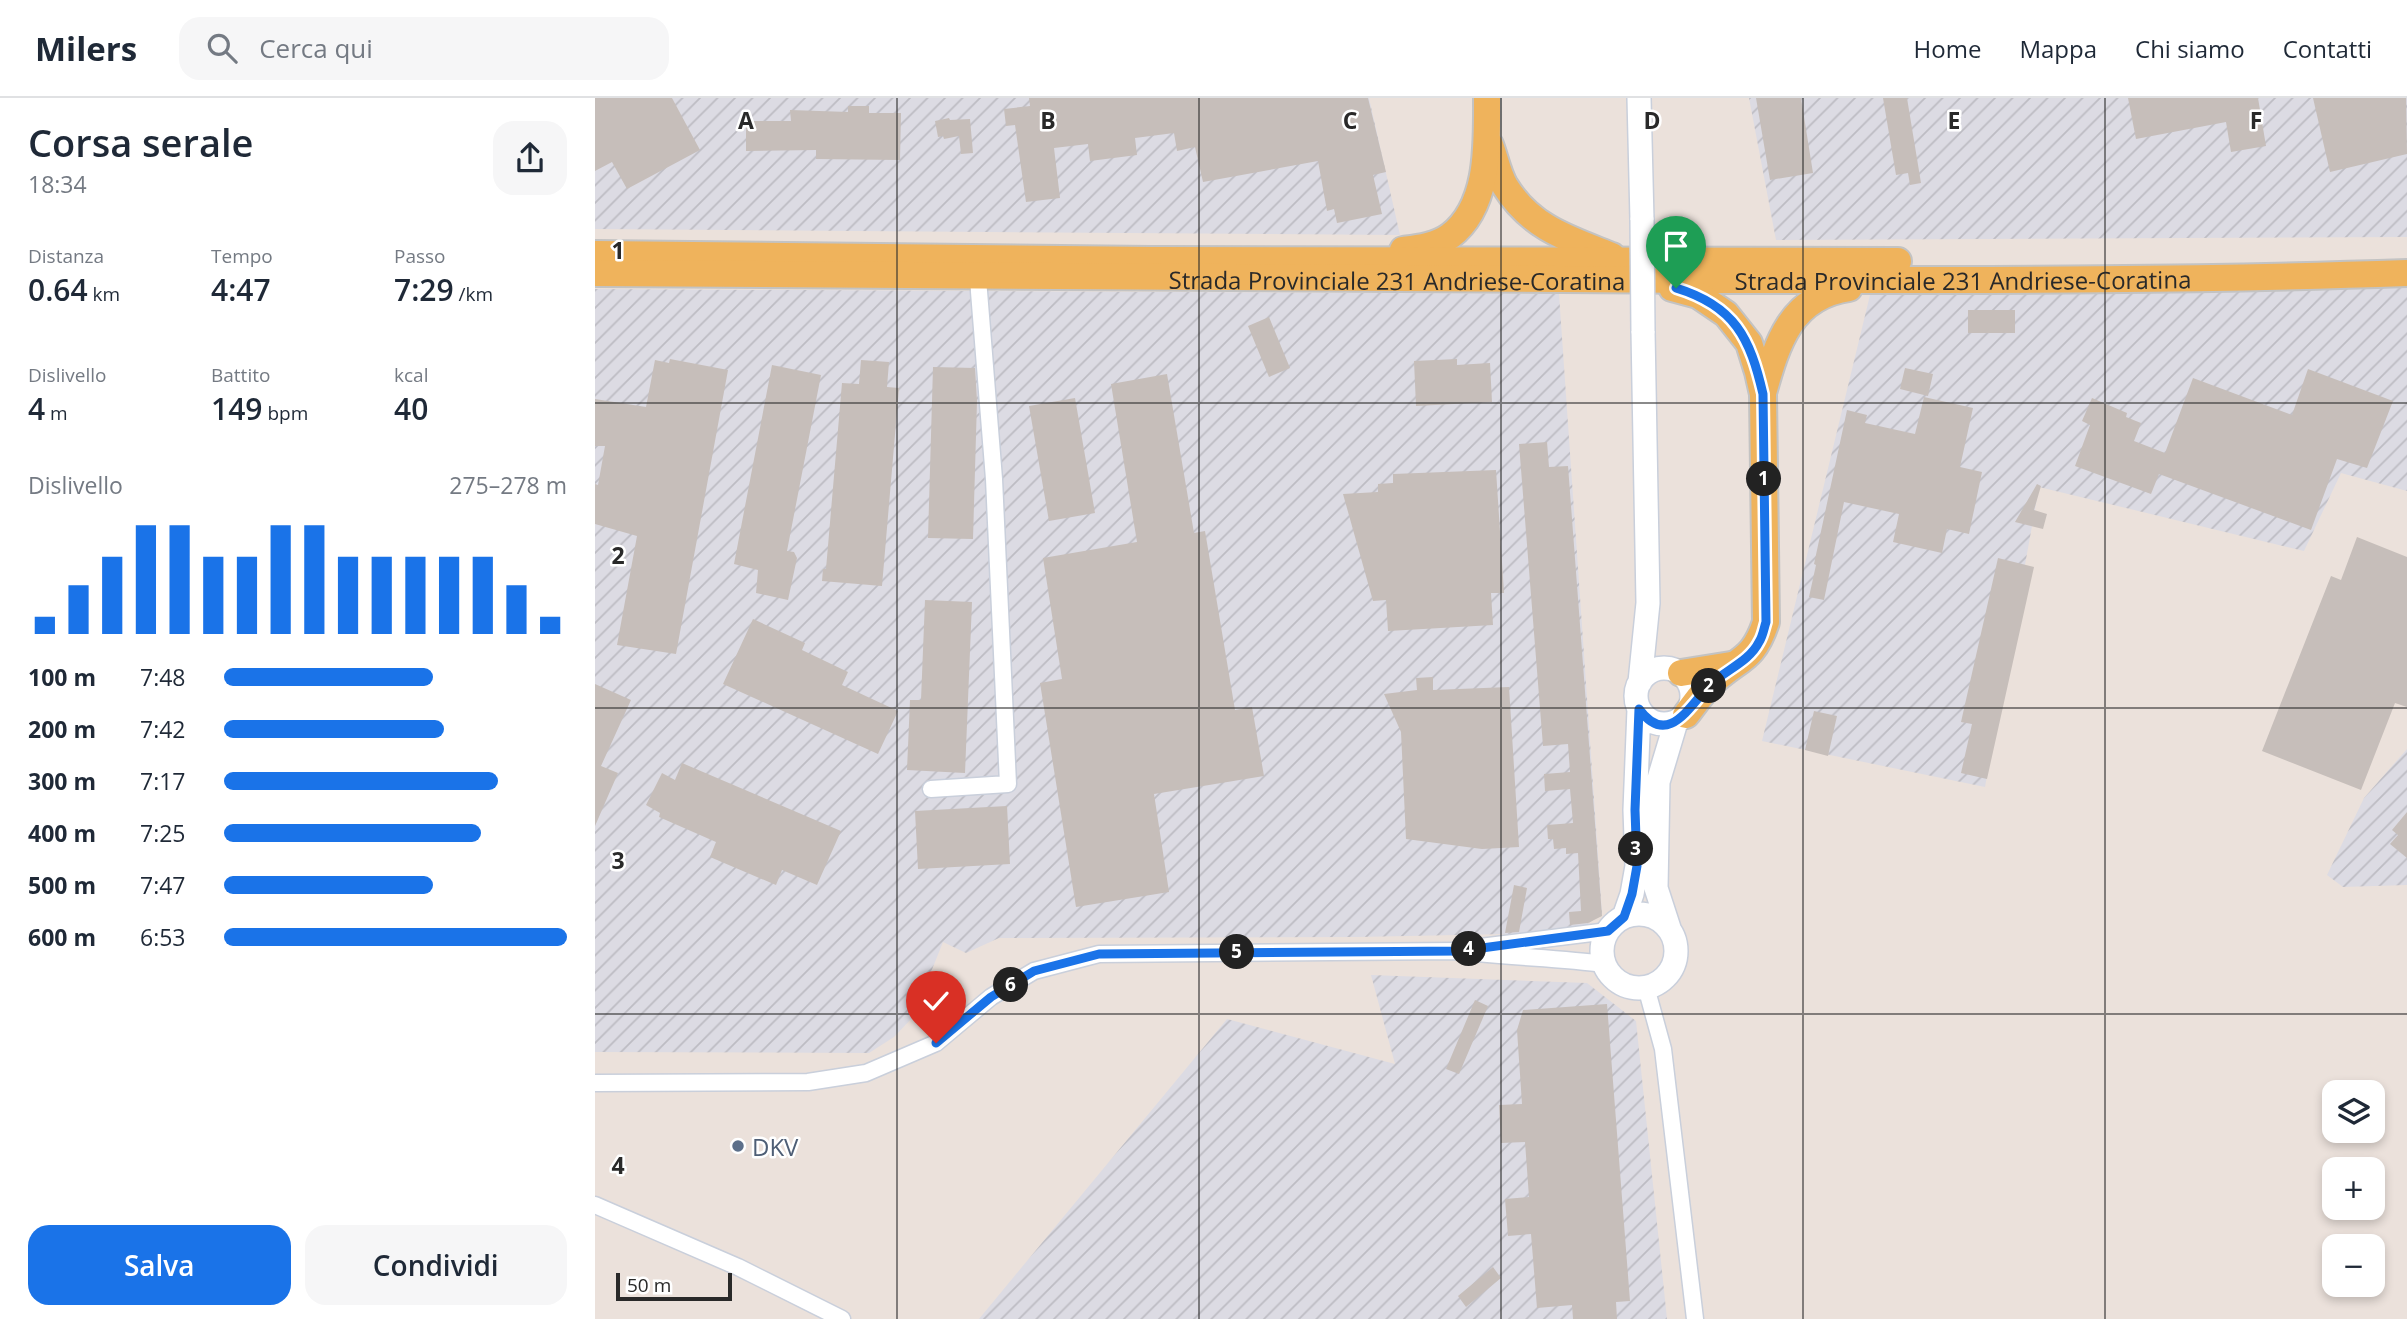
<!DOCTYPE html>
<html lang="it">
<meta charset="utf-8">
<style>
body{margin:0;font-family:"Open Sans",sans-serif;background:#f6f6f7;color:#1f2937;height:100vh;display:flex;flex-direction:column;font-size:26px;white-space:nowrap}
*{box-sizing:border-box;margin:0}
p{font-size:23px;color:#747a83}
.icon{flex:none;width:38px;height:38px;fill:none;stroke:currentColor;stroke-width:2;stroke-linecap:round;stroke-linejoin:round}
.map{position:relative;flex:1;overflow:hidden}
.details{display:flex;flex-direction:column;background:#fff;width:595px}
.details>*{flex:none}
.buttons{position:absolute;left:1727px;top:982px;display:grid;gap:14px}
.buttons a{display:grid;place-items:center;width:63px;height:63px;border-radius:14px;background:#fff;box-shadow:0 4px 10px #0003;font-size:35px}
.scale{position:absolute;left:21px;bottom:18px;width:116px;box-sizing:border-box;padding-left:7px;border:4px solid #292929;border-top:0;font-size:19px;line-height:24px;white-space:nowrap;color:#292929;-webkit-text-stroke:5px #fff;paint-order:stroke}
.pin{position:absolute;display:grid;place-items:center;width:60px;height:60px;color:#fff;margin:-72px -30px;border-radius:50% 50% 50% 0;rotate:-45deg;box-shadow:0 0 7px #0007}
.pin .icon{rotate:45deg}
.km{position:absolute;width:35px;height:35px;margin:-18px;border-radius:50%;background:#222;color:#fff;font-size:19px;line-height:35px;text-align:center}
.round{display:grid;place-items:center;flex:none;width:74px;height:74px;border-radius:21px;background:#f6f6f7}
.overview{display:flex;align-items:center;justify-content:space-between;height:119px;padding:0 28px}
h1{font-size:38px;font-weight:600;line-height:52px}
.metrics{display:grid;grid-template-columns:repeat(3,1fr);gap:10px;height:119px;padding:7px 28px}
.metrics div{display:grid;align-content:center}
.metrics b{font-size:30px;font-weight:600}
.metrics small{font-size:19px;font-weight:400}
.metrics p{font-size:19px}
.chart{height:196px;padding:14px 28px}
.chart p{display:flex;justify-content:space-between}
.chart svg{width:100%;height:126px;margin-top:7px;stroke:#1a73e8;stroke-width:6}
.primary-button{display:flex;gap:14px;margin-top:auto;padding:14px 28px}
.primary-button a{flex:1;height:80px;border-radius:21px;background:#1a73e8;color:#fff;font-size:28px;font-weight:600;line-height:80px;text-align:center}
.primary-button a+a{background:#f6f6f7;color:#1f2937}
ul{padding:0 28px;list-style:none;font-size:23px}
li{display:grid;grid-template-columns:112px 84px 1fr;align-items:center;height:52px}
li i{height:18px;border-radius:9px;background:#1a73e8}
header{display:flex;align-items:center;gap:42px;box-sizing:border-box;height:98px;padding:0 35px;background:#fff;border-bottom:2px solid #e0e1e3}
header strong{font-size:33px}
nav{display:flex;gap:38px;margin-inline-start:auto;font-size:24px}
.search{width:490px;height:63px;background:#f6f6f7;display:flex;align-items:center;gap:18px;box-sizing:border-box;padding:0 24px;border-radius:21px;color:#747a83;font-size:26px}
main{display:flex;flex:1;min-height:0}
.map>svg:first-child{display:block}
.industrial{fill:url(#industrial-furrows)}
.building{fill:#c6beba}
.lines{fill:none;stroke-linecap:round;stroke-linejoin:round}
.street-casing{stroke:#c9cfdb;stroke-width:19}
.secondary-casing{stroke:#c9cfdb;stroke-width:26}
.primary-casing{stroke:#c3c3c3;stroke-width:30}
.street{stroke:#fff;stroke-width:16}
.secondary{stroke:#fff;stroke-width:23}
.primary{stroke:#efb35c;stroke-width:26}
.secondary-bridge-casing{stroke:#c9cfdb;stroke-width:26;stroke-linecap:butt}
.secondary-bridge{stroke:#fff;stroke-width:23}
.route-casing{stroke:#fff;stroke-width:14}
.route{stroke:#1a73e8;stroke-width:9}
.grid{fill:none;stroke:#292929;stroke-width:2;stroke-opacity:0.55}
.service-dot{fill:#5c6f8a;stroke:#fff;stroke-width:2.5}
.labels{text-anchor:middle;dominant-baseline:central;stroke-width:5;stroke-linejoin:round;paint-order:stroke}
.street-label{font-size:24px;fill:#292929;stroke:#fff}
.service-label{font-size:24px;fill:#4e5e75;stroke:#fff;text-anchor:start}
.grid-label{font-size:23px;text-anchor:middle;font-weight:bold;fill:#292929;stroke:#fff;stroke-width:5;stroke-linejoin:round;paint-order:stroke}
</style>
<header>
<strong>Milers</strong>
<div class="search"><svg class="icon" aria-label="search" viewBox="0 0 24 24"><circle cx="10" cy="10" r="6"/><path d="M15 15l6 6"/></svg>Cerca qui</div>
<nav><a>Home</a><a>Mappa</a><a>Chi siamo</a><a>Contatti</a></nav>
</header>
<main>
<section class="details">
<div class="overview"><div><h1>Corsa serale</h1><p>18:34</p></div><a class="round"><svg class="icon" aria-label="share" viewBox="0 0 24 24"><path d="M12 15V3M7 8l5-5 5 5M5 13v7h14v-7"/></svg></a></div>
<div class="metrics">
<div><p>Distanza</p><b>0.64<small> km</small></b></div>
<div><p>Tempo</p><b>4:47</b></div>
<div><p>Passo</p><b>7:29<small> /km</small></b></div>
</div>
<div class="metrics">
<div><p>Dislivello</p><b>4<small> m</small></b></div>
<div><p>Battito</p><b>149<small> bpm</small></b></div>
<div><p>kcal</p><b>40</b></div>
</div>
<div class="chart"><p><span>Dislivello</span>275–278 m</p>
<svg viewBox="0 0 160 44" preserveAspectRatio="none"><path d="M5 44V38M15 44V27M25 44V17M35 44V6M45 44V6M55 44V17M65 44V17M75 44V6M85 44V6M95 44V17M105 44V17M115 44V17M125 44V17M135 44V17M145 44V27M155 44V38"/></svg>
</div>
<ul>
<li><b>100 m</b>7:48<i style="width:61%"></i></li>
<li><b>200 m</b>7:42<i style="width:64%"></i></li>
<li><b>300 m</b>7:17<i style="width:80%"></i></li>
<li><b>400 m</b>7:25<i style="width:75%"></i></li>
<li><b>500 m</b>7:47<i style="width:61%"></i></li>
<li><b>600 m</b>6:53<i style="width:100%"></i></li>
</ul>
<div class="primary-button"><a>Salva</a><a>Condividi</a></div>
</section>
<div class="map">
<svg width="1812" height="1221" viewBox="0 0 1812 1221">
<defs>
<pattern id="industrial-furrows" width="10" height="10" patternUnits="userSpaceOnUse" patternTransform="scale(1.75)"><rect width="10" height="10" fill="#dcdbe3"/><path d="M-1 1l2-2M0 10L10 0M9 11l2-2" fill="none" stroke="#bdbcc3"/></pattern>
</defs>
<rect width="100%" height="100%" fill="#ebe1db"/>
<path class="industrial" d="M0,0H774L805,137L0,131Z
M1154,0H1812V139L1181,142Z
M1812,184V393L1746,375L1709,453L1444,389L1390,689L1167,643L1275,197Z
M0,191L964,196L1007,816L988,829L913,836L762,839L404,840L371,855L348,844L318,919L299,939L274,955L0,954Z
M1812,651V787L1748,789L1732,777L1769,700Z
M776,877L992,885L1041,923L1072,1221H384L632,921L800,966Z"/>
<path class="building" d="M0,0H77L105,52L32,91L17,64L0,73Z
M434,0H773L791,74L778,77L787,116L742,125L739,111L732,113L723,63L608,84L600,49L582,53L579,35L540,40L542,57L495,63L493,46L459,50L465,100L431,104L420,27L411,28L409,11L435,8Z
M1161,0H1206L1218,75L1175,82Z
M1288,0H1312L1326,85L1315,87L1313,75L1301,77Z
M1533,0H1663L1671,48L1636,54L1631,24L1541,41Z
M1718,0H1811L1812,56L1735,74Z
M253,8H274V15H306L305,62L221,61V52L151,53V23H196L195,12L253,14Z
M354,20L355,22L375,21L378,55L366,56L364,38L349,41L348,38L343,39L340,23Z
M1373,212H1420V235H1373Z
M674,219L695,270L674,279L653,228Z
M75,261L133,272L81,556L22,547L42,438L0,426V386L3,387L10,348H0V301L51,309L60,262L74,265Z
M862,261V267L895,265L897,304L821,308L819,263Z
M266,262L294,264L292,289L304,290L287,488L227,483L228,471H231L247,285L264,286Z
M177,267L226,277L192,453L199,454L202,460L193,502L161,495L163,472L139,466Z
M338,269L380,270L382,303L378,441L333,440Z
M1310,270L1338,276L1333,298L1305,291Z
M1713,271L1798,303L1772,370L1742,361L1716,432L1564,376L1556,396L1480,368L1495,327L1487,323L1497,300L1532,315L1531,319L1546,325L1539,343L1570,355L1598,280L1697,317Z
M572,276L599,435L610,433L640,612L657,609L669,678L559,696L574,794L481,809L445,585L467,581L448,460L542,444L516,286Z
M1329,299L1378,310L1365,369L1387,374L1374,436L1352,431L1347,455L1298,444L1304,416L1249,404L1229,502L1214,499L1221,467L1219,466L1252,312L1272,317L1270,325L1320,336Z
M480,300L500,415L454,423L434,308Z
M952,344L954,369L973,368L1007,818L993,825L975,827L974,814L986,813L983,755L971,756V750L959,751L958,741H953L952,727L978,725L975,691L950,693L949,676L975,674L973,646L948,648L924,346Z
M901,372L909,495H896L898,527L793,533L791,502L778,503L748,396L783,394V386L798,385V376Z
M1442,386L1446,388L1439,412L1452,416L1448,431L1420,424Z
M1762,439L1812,459V609L1800,605L1766,692L1667,653L1736,478L1746,482Z
M1403,460L1439,469L1392,681L1366,675L1377,626L1366,624Z
M330,502L377,504L370,675L312,672L315,602H326Z
M158,521L210,545L207,552L253,574L247,587L303,613L283,656L128,586Z
M838,579V592L914,589L924,749L887,751L811,741L806,634L789,596L822,592L821,580Z
M0,586L36,602L6,668L23,675L0,728Z
M1219,613L1242,618L1233,658L1210,652Z
M87,665L246,733L222,787L187,772L181,787L115,759L121,744L64,719L65,715L51,707L67,675L80,682Z
M412,708L415,766L323,771L320,713Z
M1812,714V760L1795,746L1803,737L1797,732Z
M919,787L932,790L924,834L910,835Z
M880,902L893,908L864,976L851,971Z
M1012,906L1035,1203L1021,1204L1022,1221H978L977,1207L942,1210L936,1136L913,1138L910,1101L934,1099L930,1044L906,1045L904,1007L927,1006L922,932L928,912Z
M898,1169L906,1180L871,1209L863,1198Z"/>
<g class="lines">
<defs>
<path id="street" d="M336,691L413,686L399,381L383,181
M885,849L1013,833
M1051,889L1068,951L1100,1221
M0,985L213,984L271,975L341,945L396,899L439,873L504,856L865,853C913,859 962,860 1010,866
M0,1107L143,1169L247,1221"/>
<path id="secondary" d="M1044,0L1047,122
M1041 598a28 28 0 1 1 56 0a28 28 0 1 1-56 0Z
M1045,584L1053,505L1048,233
M1007 853a37 37 0 1 1 74 0a37 37 0 1 1-74 0Z
M1029,819L1037,796L1042,768L1040,712L1044,611
M1074,830L1061,790L1063,684L1081,624"/>
<g id="primary">
<path d="M895,47C900,60 903,76 910,88C936,130 974,141 1017,158"/>
<path d="M808,152C823,150 841,148 855,138C895,108 892,45 892,0"/>
<path d="M0,156L556,162L1303,163"/>
<path id="s1" d="M0,175C377,180 753,183 1129,182C1357,182 1585,183 1812,175"/>
<path d="M1077,190L1103,197L1131,216L1154,245L1163,274L1168,296L1171,524C1157,566 1142,559 1115,587C1106,596 1099,607 1091,617"/>
<path d="M1168,295C1182,245 1196,198 1254,190"/>
<path d="M1086,575L1136,567"/>
</g>
</defs>
<use href="#street" class="street-casing"/>
<use href="#secondary" class="secondary-casing"/>
<use href="#primary" class="primary-casing"/>
<use href="#street" class="street"/>
<use href="#secondary" class="secondary"/>
<use href="#primary" class="primary"/>
<defs>
<path id="secondary-bridge" d="M1047,122L1048,233"/>
</defs>
<use href="#secondary-bridge" class="secondary-bridge-casing"/>
<use href="#secondary-bridge" class="secondary-bridge"/>
</g>
<g class="lines">
<defs>
<path id="route" d="M341,945L396,899L439,873L504,856L865,853L1013,833L1029,819L1037,796L1042,768L1040,712L1044,611C1073,651 1095,607 1115,587C1130,572 1154,564 1164,544C1168,538 1169,530 1171,524L1168,296C1155,240 1140,208 1081,190"/>
</defs>
<use href="#route" class="route-casing"/>
<use href="#route" class="route"/>
</g>
<path class="grid" d="M302,0V1221M604,0V1221M906,0V1221M1208,0V1221M1510,0V1221M0,305H1812M0,610H1812M0,916H1812"/>
<circle class="service-dot" cx="143" cy="1048" r="7"/>
<g class="labels">
<g class="street-label">
<text stroke="none"><textPath href="#s1" startOffset="1368">Strada Provinciale 231 Andriese-Coratina</textPath></text>
<text stroke="none"><textPath href="#s1" startOffset="802">Strada Provinciale 231 Andriese-Coratina</textPath></text>
</g>
<g class="service-label">
<text x="157" y="1048">DKV</text>
</g>
</g>
<g class="grid-label">
<text x="151" y="31">A</text>
<text x="453" y="31">B</text>
<text x="755" y="31">C</text>
<text x="1057" y="31">D</text>
<text x="1359" y="31">E</text>
<text x="1661" y="31">F</text>
<text x="23" y="161">1</text>
<text x="23" y="466">2</text>
<text x="23" y="771">3</text>
<text x="23" y="1076">4</text>
</g>
</svg>
<div class="buttons">
<a><svg class="icon" aria-label="layers" viewBox="0 0 24 24"><path d="M12 4l9 5-9 5-9-5zM3 14l9 5 9-5"/></svg></a>
<a>+</a>
<a>−</a>
</div>
<div class="scale">50 m</div>
<div class="pin" style="left:1081px;top:190px;background:#1e9e55"><svg class="icon" aria-label="arrive" viewBox="0 0 24 24"><path d="M6 21V4h12l-3 4 3 4H6"/></svg></div>
<div class="pin" style="left:341px;top:945px;background:#d93025"><svg class="icon" aria-label="check" viewBox="0 0 24 24"><path d="M5 12l5 5 9-10"/></svg></div>
<b class="km" style="left:1169px;top:381px">1</b>
<b class="km" style="left:1114px;top:588px">2</b>
<b class="km" style="left:1041px;top:751px">3</b>
<b class="km" style="left:874px;top:851px">4</b>
<b class="km" style="left:642px;top:854px">5</b>
<b class="km" style="left:416px;top:887px">6</b>
</div>
</main>
